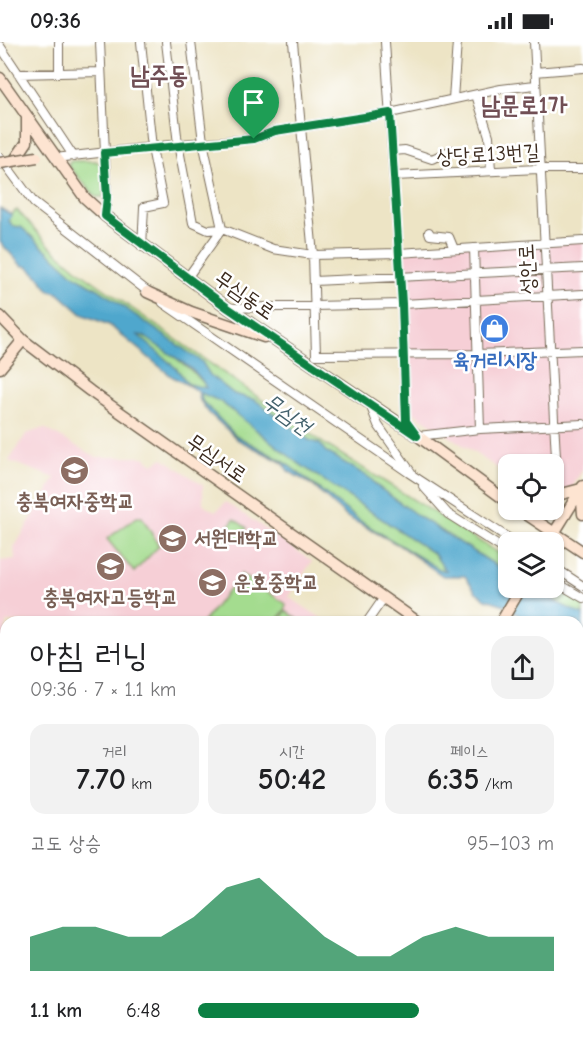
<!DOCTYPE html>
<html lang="ko">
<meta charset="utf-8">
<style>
body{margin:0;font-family:"Comic Neue","Poor Story",sans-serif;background:#f2f2f2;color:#202124;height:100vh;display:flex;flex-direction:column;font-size:22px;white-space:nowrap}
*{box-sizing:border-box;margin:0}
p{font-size:20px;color:#757577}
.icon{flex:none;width:33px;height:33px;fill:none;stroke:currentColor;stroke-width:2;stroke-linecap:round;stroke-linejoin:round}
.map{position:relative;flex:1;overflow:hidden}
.panel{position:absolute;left:0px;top:574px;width:584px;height:430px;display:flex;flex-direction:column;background:#fff;border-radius:18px 18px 0 0;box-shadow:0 2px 4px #0004}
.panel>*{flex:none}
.buttons{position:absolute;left:498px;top:412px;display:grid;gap:12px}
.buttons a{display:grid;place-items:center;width:66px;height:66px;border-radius:12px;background:#fff;box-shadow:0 2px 4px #0004;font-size:30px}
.pin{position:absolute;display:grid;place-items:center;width:51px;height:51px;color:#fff;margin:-62px -26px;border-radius:50% 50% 50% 0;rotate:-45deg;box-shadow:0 0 6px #0007}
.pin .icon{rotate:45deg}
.round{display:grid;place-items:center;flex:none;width:63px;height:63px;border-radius:18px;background:#f2f2f2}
.head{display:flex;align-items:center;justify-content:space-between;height:102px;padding:0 30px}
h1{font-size:33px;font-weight:600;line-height:45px}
.metrics{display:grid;grid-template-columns:repeat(3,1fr);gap:9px;height:102px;padding:6px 30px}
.metrics div{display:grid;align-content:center;border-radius:15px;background:#f2f2f2;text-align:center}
.metrics b{font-size:30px;font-weight:600}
.metrics small{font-size:16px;font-weight:400}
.metrics p{font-size:16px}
.chart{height:168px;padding:12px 30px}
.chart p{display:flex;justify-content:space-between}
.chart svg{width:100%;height:108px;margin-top:6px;fill:#0b8043;opacity:.7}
ul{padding:0 30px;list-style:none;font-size:20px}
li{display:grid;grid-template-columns:96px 72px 1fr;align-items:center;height:45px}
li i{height:15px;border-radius:8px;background:#0b8043}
.status{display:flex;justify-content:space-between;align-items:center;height:42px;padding:0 30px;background:#fff;direction:ltr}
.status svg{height:16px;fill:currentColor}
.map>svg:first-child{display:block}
.built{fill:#f6cfd6}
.green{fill:#a4dc8f;stroke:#708356;stroke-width:1.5}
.water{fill:#50a7cd;stroke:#466876;stroke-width:1.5;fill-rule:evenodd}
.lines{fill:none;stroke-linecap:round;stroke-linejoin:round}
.street-casing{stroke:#796b58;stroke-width:10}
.secondary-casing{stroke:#796b58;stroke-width:13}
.street{stroke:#fff;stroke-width:8}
.secondary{stroke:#fde4d1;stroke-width:10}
.secondary-bridge-casing{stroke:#796b58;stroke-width:13;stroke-linecap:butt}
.secondary-bridge{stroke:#fde4d1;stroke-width:10}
.route-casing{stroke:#fff;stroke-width:12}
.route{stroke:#0b8043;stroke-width:8}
.labels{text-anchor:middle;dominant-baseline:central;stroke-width:5;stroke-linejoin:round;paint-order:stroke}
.street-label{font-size:21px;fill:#3b2a1e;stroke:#fff}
.shop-label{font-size:21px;font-weight:bold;fill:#366cbe;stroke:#fff}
.education-label{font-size:21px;font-weight:bold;fill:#785e54;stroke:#fff}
.water-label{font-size:22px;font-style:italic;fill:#44626d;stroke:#fff}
.quarter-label{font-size:24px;font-weight:bold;fill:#714f55;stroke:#fff}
</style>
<div class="status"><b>09:36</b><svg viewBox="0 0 49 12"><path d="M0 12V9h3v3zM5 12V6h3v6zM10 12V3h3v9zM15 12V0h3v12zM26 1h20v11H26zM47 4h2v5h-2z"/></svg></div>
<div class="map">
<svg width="583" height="1004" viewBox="0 0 583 1004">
<rect width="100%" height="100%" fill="#fff"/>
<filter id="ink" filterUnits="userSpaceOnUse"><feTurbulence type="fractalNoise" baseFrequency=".0167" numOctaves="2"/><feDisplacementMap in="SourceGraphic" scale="12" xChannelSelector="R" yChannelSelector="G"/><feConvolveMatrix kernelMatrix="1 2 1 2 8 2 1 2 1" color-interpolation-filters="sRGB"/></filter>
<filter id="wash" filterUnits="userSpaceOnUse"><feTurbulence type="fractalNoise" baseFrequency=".008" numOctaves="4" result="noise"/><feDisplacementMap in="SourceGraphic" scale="24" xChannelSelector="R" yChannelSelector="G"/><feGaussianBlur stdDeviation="1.35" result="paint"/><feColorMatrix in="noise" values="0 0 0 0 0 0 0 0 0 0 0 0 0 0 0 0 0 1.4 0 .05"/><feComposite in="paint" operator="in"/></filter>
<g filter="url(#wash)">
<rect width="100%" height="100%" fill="#ede4c5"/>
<path class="built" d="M583,197V427L572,446L554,450V423H508V433L411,369L402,205Z
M44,386L96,415H145L153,422L163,416L203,443V461L208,466L216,469L226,460L312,519L289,555L321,576L318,580H6V934L0,933V519L15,517L14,506L55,436L9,419L26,392Z"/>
<path class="green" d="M71,119H96L102,124L104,155H96L68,123Z
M17,168L51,205L79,229L326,403L500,512L508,518V531L418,474L377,444L370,436L325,409L320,402L309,398L255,358L234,352L210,333L202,320L98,247L75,234L21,185L13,184L9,179L11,172Z
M139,292C153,297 202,334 207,347L188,342L177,327L139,296Z
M200,350L221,360L298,421L434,512L447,529L439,527L363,481L284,420L235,393L202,359Z
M137,475H142L159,504L134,530L107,497Z
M234,477L247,486L239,498L234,495L228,504L219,497Z
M241,532L286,562L285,568L275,580H203Z
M554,545L583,560V573L558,561L541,548Z
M286,569L300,579L299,580H278Z"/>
<path class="water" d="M0,166L12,173L9,179L13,184L21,185L75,234L98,247L202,320L210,333L234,352L255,358L309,398L320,402L325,409L370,436L377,444L418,474L508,531V546H537L558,561L583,573V609L578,606V580H528L505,563L486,557L476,550L465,534H443L397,502L347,475L312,443L288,429L283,421L238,398L209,371L200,359L198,349L171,334L109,283L82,272L58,251L50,249L37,233L28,225L21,223L0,200ZM138,293L144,294C161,308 199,326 206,346L188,342L177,327ZM201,351L221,360L298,421L434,512L446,529L439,527L363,481L284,420L235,393L202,359Z"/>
</g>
<g filter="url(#ink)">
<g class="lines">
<defs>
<path id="street" d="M100,0L107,155L105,174
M141,0L152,106L163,161L144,165L142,205
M166,0L178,102L193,181L208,188L222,187L273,207L313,213L399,211L583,199
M191,0L203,100L222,187
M293,0L313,213L316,313
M385,0L402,262L406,379L418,394L480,387L583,382
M534,0L558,453
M0,4L74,115
M59,30V0
M535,30L583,26
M18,32L101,30
M476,53L489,94L491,129
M453,57L457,0
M393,109L405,108L432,117L451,108
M0,115L34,161L151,252
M55,116L178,102L254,97L275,89L390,71L501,47L535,43
M395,134L538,127H583
M429,190L430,193L449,195L454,207
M474,206L480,387
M187,236L222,187
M314,239L583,226
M163,261L409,431L516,501
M228,266L402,262L583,252
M316,313L478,312L583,308
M371,365L378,383L411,430
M423,444L448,472L508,510
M554,525L583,544
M554,539L583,556
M367,580L383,557
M578,708L583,700
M578,717L583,721
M578,799H583
M578,876H583
M0,893L6,892
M578,934H583
M0,958L6,959
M578,993L583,994
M91,999L99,1004
M5,1004L8,999
M82,1004L85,999
M245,1004L246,999
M311,1004L312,999
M467,1004L468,999
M558,1004V999"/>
<path id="secondary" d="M0,36L85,156L105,174L228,266L418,394L508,460
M14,119L27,100V76
M147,250L191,270L264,295
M0,274L23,298L90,349L418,580
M0,326L23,298
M554,454L581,447L583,472
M520,468L583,510
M548,501L583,444
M501,580L521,546
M578,695L583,699
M389,1004L390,999"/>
</defs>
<use href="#street" class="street-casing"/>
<use href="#secondary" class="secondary-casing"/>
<use href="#street" class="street"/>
<use href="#secondary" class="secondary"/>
<defs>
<path id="secondary-bridge" d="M0,121L37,115"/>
</defs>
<use href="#secondary-bridge" class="secondary-bridge-casing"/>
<use href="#secondary-bridge" class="secondary-bridge"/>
</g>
</g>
<g class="lines" filter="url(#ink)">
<defs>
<path id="route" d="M390,71L402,262L406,379L417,394L228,266L105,174L107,155L104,111L254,97L275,89Z"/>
</defs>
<use href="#route" class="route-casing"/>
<use href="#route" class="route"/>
</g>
<defs>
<symbol id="shop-disc" viewBox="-11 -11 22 22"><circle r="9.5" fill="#3f7fe0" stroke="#fff"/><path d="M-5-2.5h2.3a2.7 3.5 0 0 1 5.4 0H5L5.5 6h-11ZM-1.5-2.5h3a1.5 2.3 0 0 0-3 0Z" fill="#fff"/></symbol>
<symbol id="school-disc" viewBox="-11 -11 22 22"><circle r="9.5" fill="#8d6e63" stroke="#fff"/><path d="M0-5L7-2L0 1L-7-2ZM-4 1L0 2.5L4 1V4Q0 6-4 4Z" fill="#fff"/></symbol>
<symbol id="university-disc" viewBox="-11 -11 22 22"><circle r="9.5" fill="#8d6e63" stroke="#fff"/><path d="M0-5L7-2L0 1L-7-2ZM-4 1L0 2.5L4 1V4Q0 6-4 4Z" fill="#fff"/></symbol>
</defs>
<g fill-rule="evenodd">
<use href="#shop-disc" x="478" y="270" width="33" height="33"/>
<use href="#school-disc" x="58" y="412" width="33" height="33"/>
<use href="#university-disc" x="156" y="480" width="33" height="33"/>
<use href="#school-disc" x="94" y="508" width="33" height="33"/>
<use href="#school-disc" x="196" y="524" width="33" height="33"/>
</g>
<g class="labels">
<g class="street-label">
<text transform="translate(488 112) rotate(-3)">상당로13번길</text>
<text transform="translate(527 227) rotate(-93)">성안로</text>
<text transform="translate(245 253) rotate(35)">무심동로</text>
<text transform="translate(217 416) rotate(35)">무심서로</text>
</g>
<g class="shop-label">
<text x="495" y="318">육거리시장</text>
</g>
<g class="education-label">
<text x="75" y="459">충북여자중학교</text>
<text x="194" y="496" text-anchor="start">서원대학교</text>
<text x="234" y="540" text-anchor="start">운호중학교</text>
<text x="110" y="555">충북여자고등학교</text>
</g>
<g class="water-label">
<text transform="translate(287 372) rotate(36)">무심천</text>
</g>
<g class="quarter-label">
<text x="159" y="33">남주동</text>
<text x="524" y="63">남문로1가</text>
</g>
</g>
</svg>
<div class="buttons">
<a><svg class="icon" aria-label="locate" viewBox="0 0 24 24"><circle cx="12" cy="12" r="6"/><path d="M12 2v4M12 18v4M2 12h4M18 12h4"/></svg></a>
<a><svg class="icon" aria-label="layers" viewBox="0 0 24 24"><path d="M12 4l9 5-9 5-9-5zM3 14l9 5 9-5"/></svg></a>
</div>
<div class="pin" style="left:254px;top:97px;background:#1e9e55"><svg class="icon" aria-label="arrive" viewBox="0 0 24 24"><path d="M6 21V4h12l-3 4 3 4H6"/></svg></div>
<section class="panel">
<div class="head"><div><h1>아침 러닝</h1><p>09:36 · 7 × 1.1 km</p></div><a class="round"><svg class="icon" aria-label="share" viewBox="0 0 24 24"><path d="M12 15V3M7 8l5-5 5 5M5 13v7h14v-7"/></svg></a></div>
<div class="metrics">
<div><p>거리</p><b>7.70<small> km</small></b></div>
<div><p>시간</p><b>50:42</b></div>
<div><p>페이스</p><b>6:35<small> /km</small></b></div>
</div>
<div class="chart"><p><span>고도 상승</span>95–103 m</p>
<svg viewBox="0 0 160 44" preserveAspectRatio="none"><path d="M0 44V30L10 26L20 26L30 30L40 30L50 22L60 10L70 6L80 18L90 30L100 38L110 38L120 30L130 26L140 30L150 30L160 30V44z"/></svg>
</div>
<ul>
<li><b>1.1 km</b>6:48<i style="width:62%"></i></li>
</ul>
</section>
</div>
